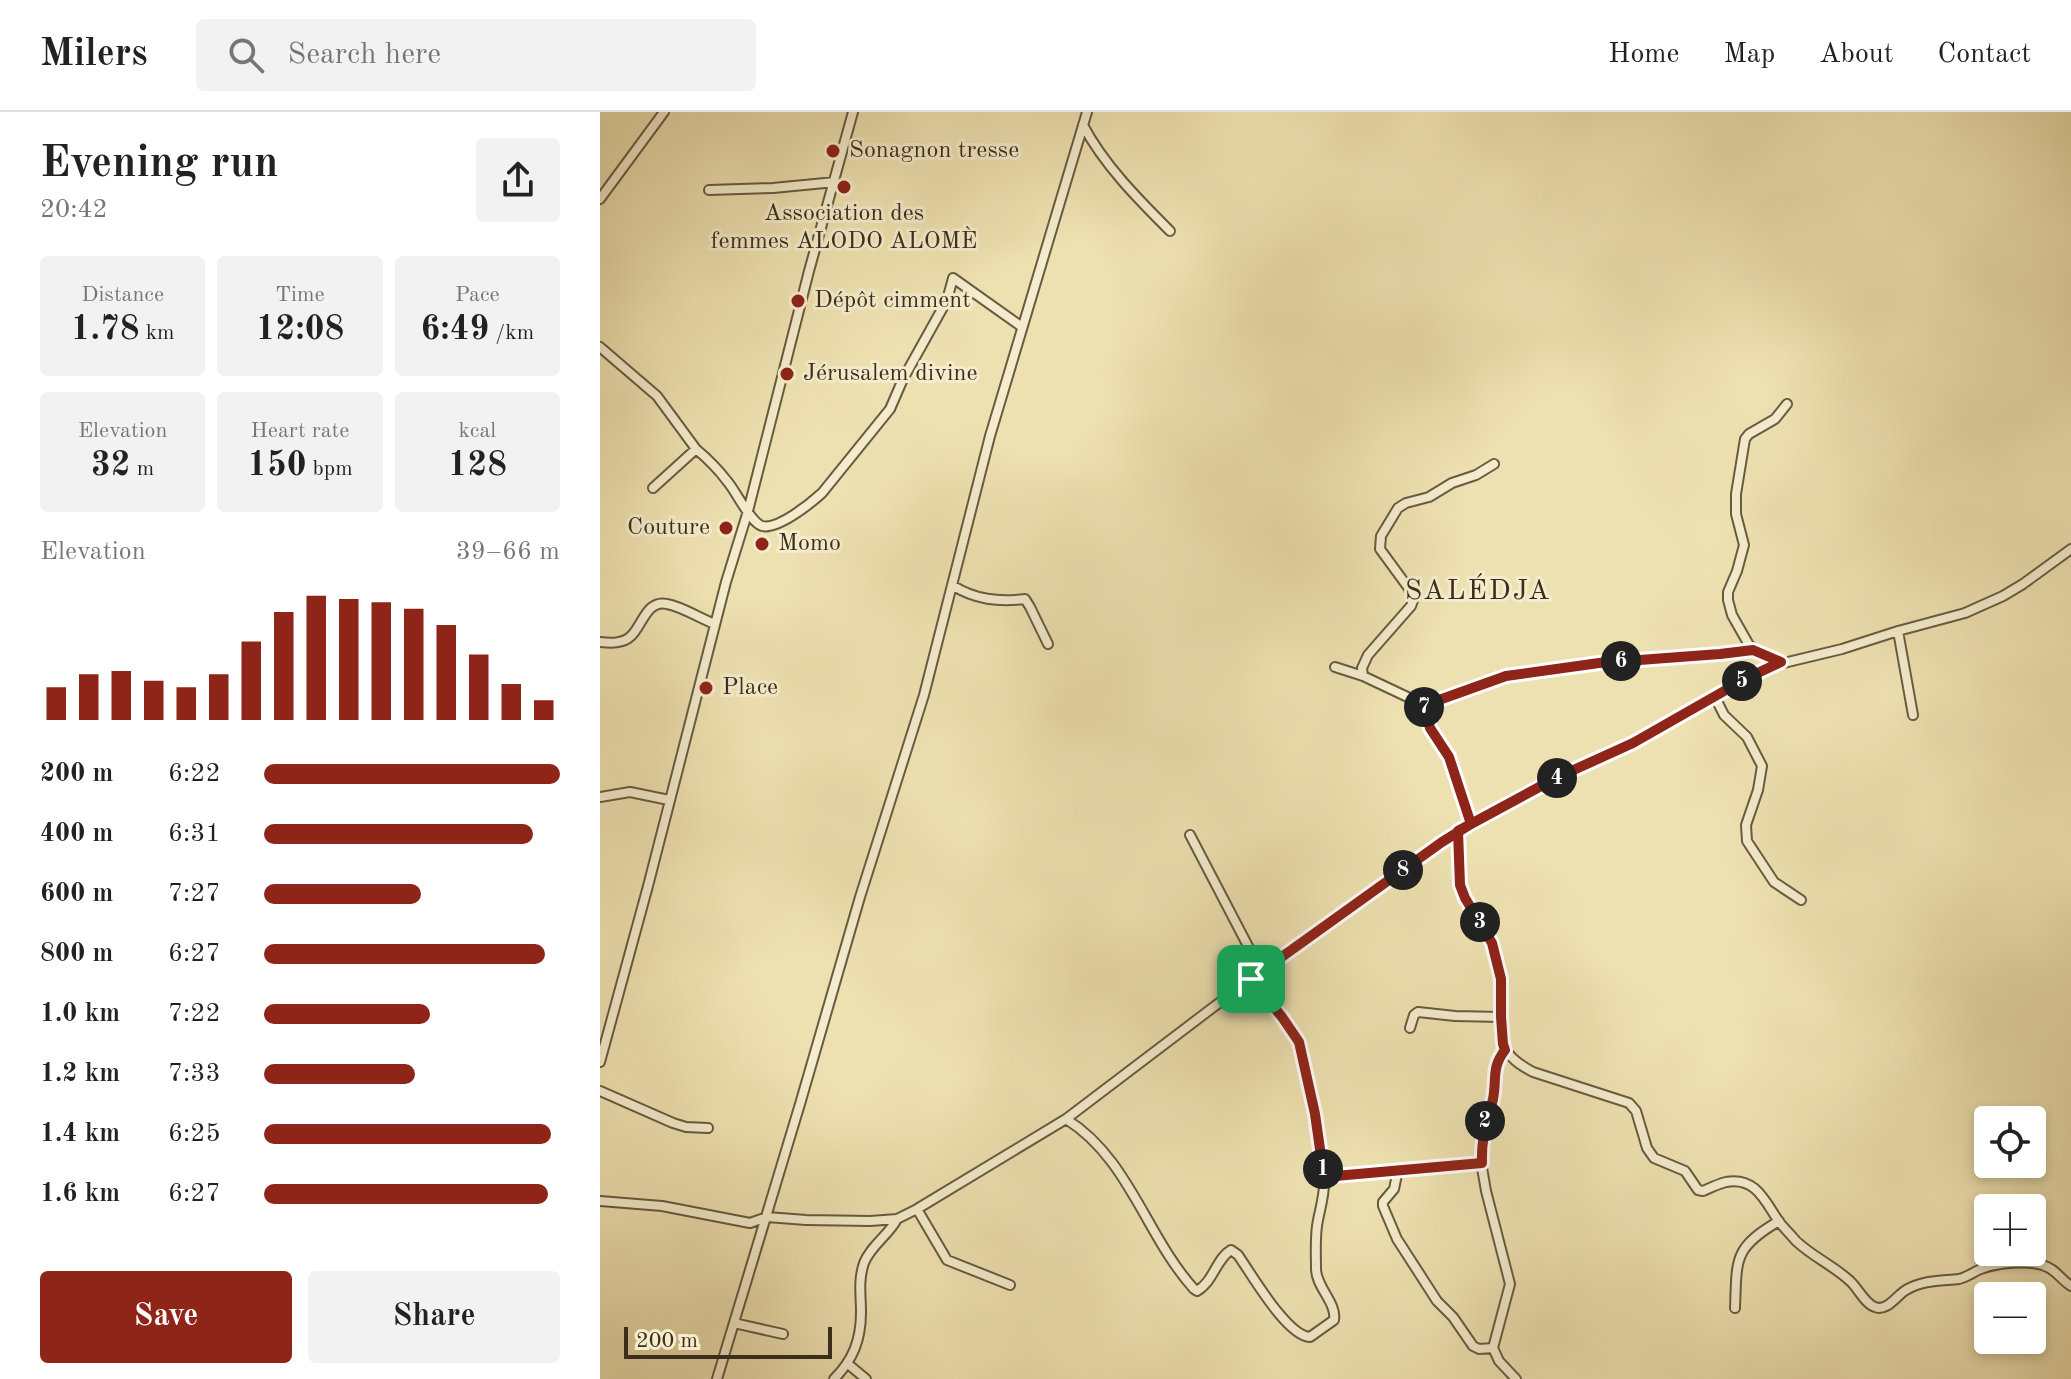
<!DOCTYPE html>
<meta charset="utf-8">
<style>
body{margin:0;font-family:"Old Standard TT",serif;background:#f2f2f2;color:#222;height:100vh;display:flex;flex-direction:column;font-size:30px;white-space:nowrap}
*{box-sizing:border-box;margin:0}
p{font-size:26px;color:#767676}
.icon{flex:none;width:44px;height:44px;fill:none;stroke:currentColor;stroke-width:2;stroke-linecap:round;stroke-linejoin:round}
.map{position:relative;flex:1;overflow:hidden}
.drawer{display:flex;flex-direction:column;background:#fff;width:600px}
.drawer>*{flex:none}
.fabs{position:absolute;left:1374px;top:994px;display:grid;gap:16px}
.fabs a{display:grid;place-items:center;width:72px;height:72px;border-radius:8px;background:#fff;box-shadow:0 4px 12px #0003;font-size:40px}
.scale{position:absolute;left:24px;bottom:20px;width:208px;box-sizing:border-box;padding-left:8px;border:4px solid #3b2e1c;border-top:0;font-size:22px;line-height:28px;white-space:nowrap;color:#3b2e1c;-webkit-text-stroke:6px #f4eccc;paint-order:stroke}
.pin{position:absolute;display:grid;place-items:center;width:68px;height:68px;color:#fff;margin:-34px;border-radius:16px;box-shadow:0 4px 12px #0006}
.km{position:absolute;width:40px;height:40px;margin:-20px;border-radius:50%;background:#222;color:#fff;font-size:22px;line-height:40px;text-align:center}
.round{display:grid;place-items:center;flex:none;width:84px;height:84px;border-radius:8px;background:#f2f2f2}
.headline{display:flex;align-items:center;justify-content:space-between;height:136px;padding:0 40px}
h1{font-size:44px;font-weight:700;line-height:60px}
.figures{display:grid;grid-template-columns:repeat(3,1fr);gap:12px;height:136px;padding:8px 40px}
.figures div{display:grid;align-content:center;border-radius:8px;background:#f2f2f2;text-align:center}
.figures b{font-size:34px;font-weight:700}
.figures small{font-size:22px;font-weight:400}
.figures p{font-size:22px}
.chart{height:224px;padding:16px 40px}
.chart p{display:flex;justify-content:space-between}
.chart svg{width:100%;height:144px;margin-top:8px;stroke:#8f2418;stroke-width:6}
.primary-button{display:flex;gap:16px;margin-top:auto;padding:16px 40px}
.primary-button a{flex:1;height:92px;border-radius:8px;background:#8f2418;color:#fff;font-size:32px;font-weight:700;line-height:92px;text-align:center}
.primary-button a+a{background:#f2f2f2;color:#222}
ul{padding:0 40px;list-style:none;font-size:26px}
li{display:grid;grid-template-columns:128px 96px 1fr;align-items:center;height:60px}
li i{height:20px;border-radius:10px;background:#8f2418}
header{display:flex;align-items:center;gap:48px;box-sizing:border-box;height:112px;padding:0 40px;background:#fff;border-bottom:2px solid #e0e0e0}
header strong{font-size:38px}
nav{display:flex;gap:44px;margin-inline-start:auto;font-size:28px}
.search{width:560px;height:72px;background:#f2f2f2;display:flex;align-items:center;gap:20px;box-sizing:border-box;padding:0 28px;border-radius:8px;color:#767676;font-size:30px}
main{display:flex;flex:1;min-height:0}
.map>svg:first-child{display:block}
.lines{fill:none;stroke-linecap:round;stroke-linejoin:round}
.minor-casing{stroke:#685b41;stroke-width:12}
.minor{stroke:#f4eccc;stroke-width:8}
.route-casing{stroke:#fff;stroke-width:16}
.route{stroke:#8f2418;stroke-width:10}
.poi-dot{fill:#8f2418;stroke:#f4eccc;stroke-width:3}
.labels{text-anchor:middle;dominant-baseline:central;stroke-width:6;stroke-linejoin:round;paint-order:stroke}
.poi-label{font-size:24px;fill:#3b2e1c;stroke:#f4eccc;text-anchor:start}
.quarter-label{font-size:28px;letter-spacing:2px;fill:#3b2e1c;stroke:#f4eccc}
</style>
<header>
<strong>Milers</strong>
<div class="search"><svg class="icon" aria-label="search" viewBox="0 0 24 24"><circle cx="10" cy="10" r="6"/><path d="M15 15l6 6"/></svg>Search here</div>
<nav><a>Home</a><a>Map</a><a>About</a><a>Contact</a></nav>
</header>
<main>
<section class="drawer">
<div class="headline"><div><h1>Evening run</h1><p>20:42</p></div><a class="round"><svg class="icon" aria-label="share" viewBox="0 0 24 24"><path d="M12 15V3M7 8l5-5 5 5M5 13v7h14v-7"/></svg></a></div>
<div class="figures">
<div><p>Distance</p><b>1.78<small> km</small></b></div>
<div><p>Time</p><b>12:08</b></div>
<div><p>Pace</p><b>6:49<small> /km</small></b></div>
</div>
<div class="figures">
<div><p>Elevation</p><b>32<small> m</small></b></div>
<div><p>Heart rate</p><b>150<small> bpm</small></b></div>
<div><p>kcal</p><b>128</b></div>
</div>
<div class="chart"><p><span>Elevation</span>39–66 m</p>
<svg viewBox="0 0 160 44" preserveAspectRatio="none"><path d="M5 44V34M15 44V30M25 44V29M35 44V32M45 44V34M55 44V30M65 44V20M75 44V11M85 44V6M95 44V7M105 44V8M115 44V10M125 44V15M135 44V24M145 44V33M155 44V38"/></svg>
</div>
<ul>
<li><b>200 m</b>6:22<i style="width:100%"></i></li>
<li><b>400 m</b>6:31<i style="width:91%"></i></li>
<li><b>600 m</b>7:27<i style="width:53%"></i></li>
<li><b>800 m</b>6:27<i style="width:95%"></i></li>
<li><b>1.0 km</b>7:22<i style="width:56%"></i></li>
<li><b>1.2 km</b>7:33<i style="width:51%"></i></li>
<li><b>1.4 km</b>6:25<i style="width:97%"></i></li>
<li><b>1.6 km</b>6:27<i style="width:96%"></i></li>
</ul>
<div class="primary-button"><a>Save</a><a>Share</a></div>
</section>
<div class="map">
<svg width="1471" height="1267" viewBox="0 0 1471 1267">
<rect width="100%" height="100%" fill="#eee1b1"/>
<filter id="stains"><feTurbulence type="fractalNoise" baseFrequency=".0025" numOctaves="4"/><feColorMatrix values="0 0 0 0 .2 0 0 0 0 .09 0 0 0 0 .02 0 0 0 .5 -.17"/></filter>
<radialGradient id="worn" r=".72"><stop offset=".6" stop-color="#630" stop-opacity="0"/><stop offset="1" stop-color="#630" stop-opacity=".3"/></radialGradient>
<g class="lines">
<defs>
<path id="minor" d="M483,13C504,53 538,87 570,119
M109,78L173,76L235,70
M0,87L64,0
M0,235L57,284L96,337
M53,376L96,337C108,347 118,357 127,369C136,379 150,410 162,414C178,418 211,391 222,381L290,297L303,267L347,188L353,166L422,215
M352,473C375,488 399,490 425,487L430,495L448,532
M1298,519L1313,603
M0,530C10,531 23,532 31,524C42,514 47,487 67,492C83,495 99,506 115,512
M1181,550L1159,541L1149,533L1132,503L1128,488V480L1137,459L1144,433L1136,402V382L1145,327L1149,322L1175,307L1187,292
M735,555L763,564L816,589L827,590L839,588L906,564L929,560L955,558L999,551L1120,542L1153,538
M763,564L762,556L768,543L811,494L814,486L810,478L780,437L781,424L798,396L806,391L829,385L852,371L876,363L894,352
M1115,585L1124,603L1147,625L1162,654L1158,678L1146,713L1147,729L1174,770L1201,788
M823,590L830,616L849,645L871,712
M0,685L30,680L69,688
M858,719L860,773L865,786L892,831L901,867L903,932C909,946 920,953 933,960L1029,991L1036,999L1047,1036L1054,1046L1085,1059L1098,1078L1103,1079C1110,1076 1118,1072 1126,1070C1157,1064 1166,1092 1180,1111C1185,1117 1191,1123 1196,1129C1213,1145 1234,1154 1250,1169C1258,1176 1265,1192 1275,1195C1287,1200 1297,1183 1306,1178C1323,1168 1340,1169 1359,1167C1368,1165 1373,1160 1381,1157C1397,1151 1425,1148 1442,1153C1455,1156 1460,1167 1471,1174
M590,723L661,859
M810,916L814,903L818,900L855,904L901,905
M905,938L895,953L894,983L883,1019L881,1050L886,1079L910,1172L893,1236L899,1249L916,1267
M0,950L48,774L126,470L148,399L209,159L253,0
M0,979L73,1011L86,1015L108,1016
M466,1007C529,1046 546,1124 594,1177L597,1179C614,1169 616,1147 631,1138L638,1143C652,1163 687,1224 710,1225L734,1208C737,1191 716,1175 716,1157C716,1143 715,1129 717,1114C719,1100 724,1086 724,1072C724,1040 715,1007 708,975C704,955 703,934 691,917L651,867
M798,1058L794,1077L783,1090V1094L797,1127L837,1189L853,1205L873,1234L879,1237L893,1236
M724,1065L882,1051
M0,1089L62,1094L150,1111L167,1105L206,1108L270,1109L297,1107L317,1097L466,1007L661,859L842,730L881,706L956,666L1033,631L1171,554L1242,537L1298,519L1365,501L1403,484L1423,472L1471,437
M317,1097L347,1148L410,1173
M1135,1196C1137,1147 1133,1136 1179,1109
M134,1211L183,1222
M248,1252L266,1267
M117,1267L200,992L260,785L324,583L390,324L487,0
M234,1267C253,1248 261,1228 261,1200C261,1183 258,1169 264,1151C271,1133 289,1123 297,1107"/>
</defs>
<use href="#minor" class="minor-casing"/>
<use href="#minor" class="minor"/>
</g>
<g class="lines">
<defs>
<path id="route" d="M651,867L682,905L699,930L715,1002L724,1065L882,1051C881,1025 887,1012 893,987C897,967 891,956 905,938L903,932L901,905V867L892,831L865,786L860,773L858,719L956,666L1033,631L1147,566L1181,550L1153,538L1120,542L999,551L906,564L839,588L823,590L830,616L849,645L871,712L842,730L651,867"/>
</defs>
<use href="#route" class="route-casing"/>
<use href="#route" class="route"/>
</g>
<g class="poi-dot">
<circle cx="233" cy="39" r="8"/>
<circle cx="244" cy="75" r="8"/>
<circle cx="198" cy="189" r="8"/>
<circle cx="187" cy="262" r="8"/>
<circle cx="126" cy="416" r="8"/>
<circle cx="162" cy="432" r="8"/>
<circle cx="106" cy="576" r="8"/>
</g>
<g class="labels">
<g class="poi-label">
<text x="249" y="39">Sonagnon tresse</text>
<text x="244" y="102" text-anchor="middle">Association des<tspan x="244" dy="28">femmes ALODO ALOMÈ</tspan></text>
<text x="214" y="189">Dépôt cimment</text>
<text x="203" y="262">Jérusalem divine</text>
<text x="110" y="416" text-anchor="end">Couture</text>
<text x="178" y="432">Momo</text>
<text x="122" y="576">Place</text>
</g>
<g class="quarter-label">
<text x="878" y="480">SALÉDJA</text>
</g>
</g>
<rect width="100%" height="100%" filter="url(#stains)"/>
<rect width="100%" height="100%" fill="url(#worn)"/>
</svg>
<div class="fabs">
<a><svg class="icon" aria-label="locate" viewBox="0 0 24 24"><circle cx="12" cy="12" r="6"/><path d="M12 2v4M12 18v4M2 12h4M18 12h4"/></svg></a>
<a>+</a>
<a>−</a>
</div>
<div class="scale">200 m</div>
<div class="pin" style="left:651px;top:867px;background:#1e9e55"><svg class="icon" aria-label="arrive" viewBox="0 0 24 24"><path d="M6 21V4h12l-3 4 3 4H6"/></svg></div>
<b class="km" style="left:723px;top:1057px">1</b>
<b class="km" style="left:885px;top:1009px">2</b>
<b class="km" style="left:880px;top:810px">3</b>
<b class="km" style="left:957px;top:666px">4</b>
<b class="km" style="left:1142px;top:569px">5</b>
<b class="km" style="left:1021px;top:549px">6</b>
<b class="km" style="left:824px;top:595px">7</b>
<b class="km" style="left:803px;top:758px">8</b>
</div>
</main>
